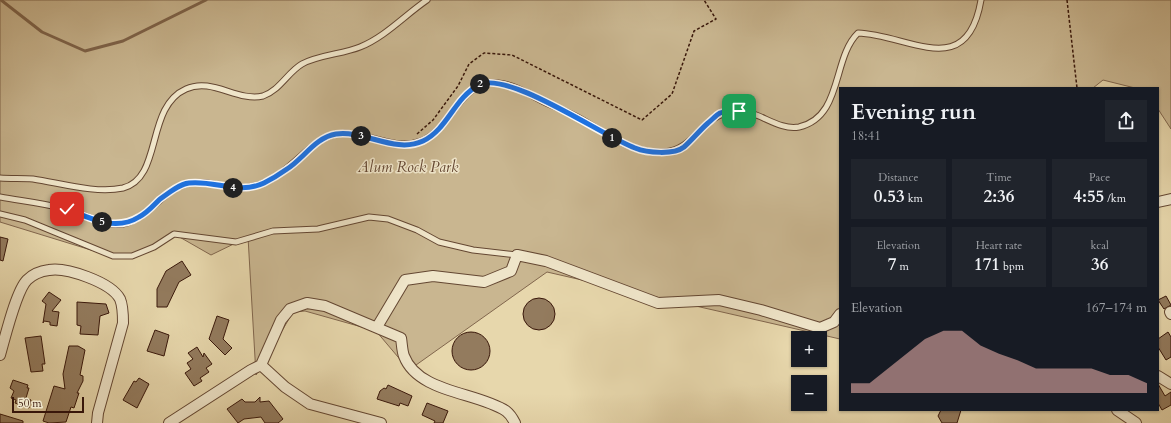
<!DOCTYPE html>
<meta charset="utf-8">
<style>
body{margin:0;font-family:Cardo,serif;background:#20242c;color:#f1f3f6;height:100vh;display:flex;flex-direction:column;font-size:15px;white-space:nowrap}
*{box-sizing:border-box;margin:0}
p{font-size:13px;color:#9ea1a6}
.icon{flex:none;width:22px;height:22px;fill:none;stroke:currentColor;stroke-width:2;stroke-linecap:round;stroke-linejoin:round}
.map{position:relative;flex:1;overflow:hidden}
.details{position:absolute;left:839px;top:87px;width:320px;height:324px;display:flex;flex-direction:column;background:#171b24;border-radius:0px;box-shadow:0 1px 3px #0004}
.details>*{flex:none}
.fabs{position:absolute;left:791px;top:331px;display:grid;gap:8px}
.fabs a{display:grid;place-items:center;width:36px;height:36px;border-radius:0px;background:#171b24;box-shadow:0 1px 3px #0004;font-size:20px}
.scale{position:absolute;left:12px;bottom:10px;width:72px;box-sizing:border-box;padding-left:4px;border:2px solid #39170a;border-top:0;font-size:11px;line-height:14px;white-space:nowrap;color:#39170a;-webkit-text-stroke:3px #efe5c9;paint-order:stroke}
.pin{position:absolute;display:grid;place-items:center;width:34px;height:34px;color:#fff;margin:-17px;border-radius:8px;box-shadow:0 2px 6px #0006}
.km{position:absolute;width:20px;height:20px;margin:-10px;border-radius:50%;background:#222;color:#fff;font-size:11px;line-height:20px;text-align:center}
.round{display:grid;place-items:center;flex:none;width:42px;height:42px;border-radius:0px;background:#20242c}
.overview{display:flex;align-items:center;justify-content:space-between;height:68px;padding:0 12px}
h1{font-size:22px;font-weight:600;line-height:30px}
.stats{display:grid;grid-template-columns:repeat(3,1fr);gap:6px;height:68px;padding:4px 12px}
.stats div{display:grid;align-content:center;border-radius:0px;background:#20242c;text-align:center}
.stats b{font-size:17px;font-weight:600}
.stats small{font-size:11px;font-weight:400}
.stats p{font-size:11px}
.chart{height:112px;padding:8px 12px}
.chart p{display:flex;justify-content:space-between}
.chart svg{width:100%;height:72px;margin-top:4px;fill:#c59692;opacity:.7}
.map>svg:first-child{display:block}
.green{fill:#c9b690;stroke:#81664d}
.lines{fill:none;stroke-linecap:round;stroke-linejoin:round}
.stream{stroke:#7e634a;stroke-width:3}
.building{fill:#937b5e;stroke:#39170a}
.service-casing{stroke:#644732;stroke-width:7}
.minor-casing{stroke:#644732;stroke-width:12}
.path{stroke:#39170a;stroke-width:1.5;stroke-dasharray:3 2;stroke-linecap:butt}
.service{stroke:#efe5c9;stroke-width:5}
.minor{stroke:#efe5c9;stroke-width:10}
.route-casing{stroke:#fff;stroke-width:8}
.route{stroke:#1a73e8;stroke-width:5}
.labels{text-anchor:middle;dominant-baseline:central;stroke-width:3;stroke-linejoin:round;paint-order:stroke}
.park-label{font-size:15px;font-style:italic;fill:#644732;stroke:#efe5c9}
</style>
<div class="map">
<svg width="1171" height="423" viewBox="0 0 1171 423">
<rect width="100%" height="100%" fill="#e7d7ac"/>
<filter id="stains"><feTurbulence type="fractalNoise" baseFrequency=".005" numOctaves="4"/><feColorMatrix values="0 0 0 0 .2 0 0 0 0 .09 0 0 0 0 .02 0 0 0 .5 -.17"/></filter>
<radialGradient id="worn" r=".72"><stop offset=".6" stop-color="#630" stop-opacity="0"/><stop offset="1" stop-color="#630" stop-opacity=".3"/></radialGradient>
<path class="green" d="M0,0H1171V129L1158,109V88H1135L1103,80L1093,88H840V339L547,272L409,370L376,331L305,311L293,312L256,375L248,237L211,255L176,235L134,258L104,254L0,222Z"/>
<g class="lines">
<path class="stream" d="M1,0L42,32L85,51L123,41L206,0"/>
</g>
<path class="building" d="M0,237L8,239L3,261L0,260Z
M182,261L191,275L179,282L167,307H157V289L166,271Z
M49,292L61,300L52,311L59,312L57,326L50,325V322L44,321L43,323L46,304L42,301Z
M1166,296L1171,305L1164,309L1158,300Z
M523 314a16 16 0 1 1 32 0a16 16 0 1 1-32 0Z
M77,302L106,304L109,313L100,316L98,335L80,334L81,326L77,325Z
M217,316L229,320L223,339L232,348L225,355L209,339Z
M155,330L169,335L164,356L147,351Z
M452 351a19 19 0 1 1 38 0a19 19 0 1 1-38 0Z
M1168,332L1171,337V357L1166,360L1158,347V339Z
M41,336L45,364H42L43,371L31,372L25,338Z
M69,346H78L85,350L80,375L83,376V381L77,393H79L74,408L71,407L66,422L49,423L43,421L54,386L65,389L63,374Z
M197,347L203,357L204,353L212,364L206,368L209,372L200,378L202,381L194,386L185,373L191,369L187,363L193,359L188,353Z
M139,378L149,384L137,408L123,400L134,381L136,382Z
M13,380L28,385L27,388H29L26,398L31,400L29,408L15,403L16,400L11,398L14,391L10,388Z
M1158,384L1165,396L1171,392V405L1162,410L1158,403Z
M388,385L412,396L408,406L400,403L399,406L377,399L380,391L384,388L386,389Z
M260,397V402L269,401L283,419L278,423H265L261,417L244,419L238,423L227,409L242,399L245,402H255Z
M427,403L448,411L443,423H434L435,421L422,415Z
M941,410H961L957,423H942L938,416Z
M0,414L23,421V423H0Z"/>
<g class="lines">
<defs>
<path id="service" d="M0,178C11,179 22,178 33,179C60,183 96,194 123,188C163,178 145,107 186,89C212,77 237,102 263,96C279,91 288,72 302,64C318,55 343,54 360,47C385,37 405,15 427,0
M0,197C22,201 44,203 65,209C84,213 102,227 123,224C148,219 162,191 186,184C202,179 221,187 236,188C244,189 254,186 261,184C288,175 312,138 336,134C365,129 392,152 421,141C453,129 458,80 498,83C513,84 527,93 540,100C553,107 568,111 581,119C606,133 633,155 664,152C697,149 701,114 736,111C757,109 777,131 799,127C843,117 832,58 858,33C910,35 967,82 981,0
M0,214L25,220L113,256H132L154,247L174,234L236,242L273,231L318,229L369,217L388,219L417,230L439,242L473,250L517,255"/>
<path id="minor" d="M1158,202L1171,199
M1170,312L1171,314
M377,327L405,280L433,276L484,282L511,271L517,255L546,261L658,303L719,300L761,310L820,328L834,322L840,314
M0,355C5,338 16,291 27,280C32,275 41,271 49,270C66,267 111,282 120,299C123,306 123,315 123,323L98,413L97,423
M261,365L285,387L310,404L381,423
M1158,376L1171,384
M1117,410L1136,423
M169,423L251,370L261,365L281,320L290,309L307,303L325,306L401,338C402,344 402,351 404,356C418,393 477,392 506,411C510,414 513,419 515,423"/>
</defs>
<use href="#service" class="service-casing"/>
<use href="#minor" class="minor-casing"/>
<path class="path" d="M1067,0L1077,88
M417,134L433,120L458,86L469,64L484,53L512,55L642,120L672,94L694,31L716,19L704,0"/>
<use href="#service" class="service"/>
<use href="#minor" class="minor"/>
</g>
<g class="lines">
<defs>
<path id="route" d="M67,209C90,218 115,232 139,217C147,213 153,206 159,200C167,194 179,184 189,183C215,180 239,195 264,183C272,179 280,174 287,169C303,159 316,137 336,134C365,130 395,154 423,141C448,129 454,98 479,85C508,70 604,137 635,148C647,153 674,155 684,147C692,140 700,130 708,123C712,120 716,115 720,113C726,111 733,111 739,111"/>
</defs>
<use href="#route" class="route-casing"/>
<use href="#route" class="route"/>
</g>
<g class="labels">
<g class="park-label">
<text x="408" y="167">Alum Rock Park</text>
</g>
</g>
<rect width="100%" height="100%" filter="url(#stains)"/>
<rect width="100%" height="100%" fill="url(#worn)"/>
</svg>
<div class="fabs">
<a>+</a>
<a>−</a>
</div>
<div class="scale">50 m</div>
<div class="pin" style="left:739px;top:111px;background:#1e9e55"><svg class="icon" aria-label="arrive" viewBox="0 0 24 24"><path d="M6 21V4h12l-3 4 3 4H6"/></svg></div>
<div class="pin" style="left:67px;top:209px;background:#d93025"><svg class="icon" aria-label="check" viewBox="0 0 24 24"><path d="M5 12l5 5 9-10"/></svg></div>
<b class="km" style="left:612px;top:138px">1</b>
<b class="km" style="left:480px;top:84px">2</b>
<b class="km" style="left:361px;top:136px">3</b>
<b class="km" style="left:233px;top:188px">4</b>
<b class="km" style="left:102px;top:222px">5</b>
<section class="details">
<div class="overview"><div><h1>Evening run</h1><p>18:41</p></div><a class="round"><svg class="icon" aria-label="share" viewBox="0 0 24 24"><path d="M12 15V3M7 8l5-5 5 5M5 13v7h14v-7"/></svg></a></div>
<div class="stats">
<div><p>Distance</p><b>0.53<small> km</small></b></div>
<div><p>Time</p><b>2:36</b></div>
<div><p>Pace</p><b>4:55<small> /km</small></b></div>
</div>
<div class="stats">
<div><p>Elevation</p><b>7<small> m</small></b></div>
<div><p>Heart rate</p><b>171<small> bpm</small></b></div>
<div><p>kcal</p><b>36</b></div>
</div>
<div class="chart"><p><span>Elevation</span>167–174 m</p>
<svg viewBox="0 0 160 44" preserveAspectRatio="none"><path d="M0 44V38L10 38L20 29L30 20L40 11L50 6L60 6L70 15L80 20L90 24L100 29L110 29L120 29L130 29L140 33L150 33L160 38V44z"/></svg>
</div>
</section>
</div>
